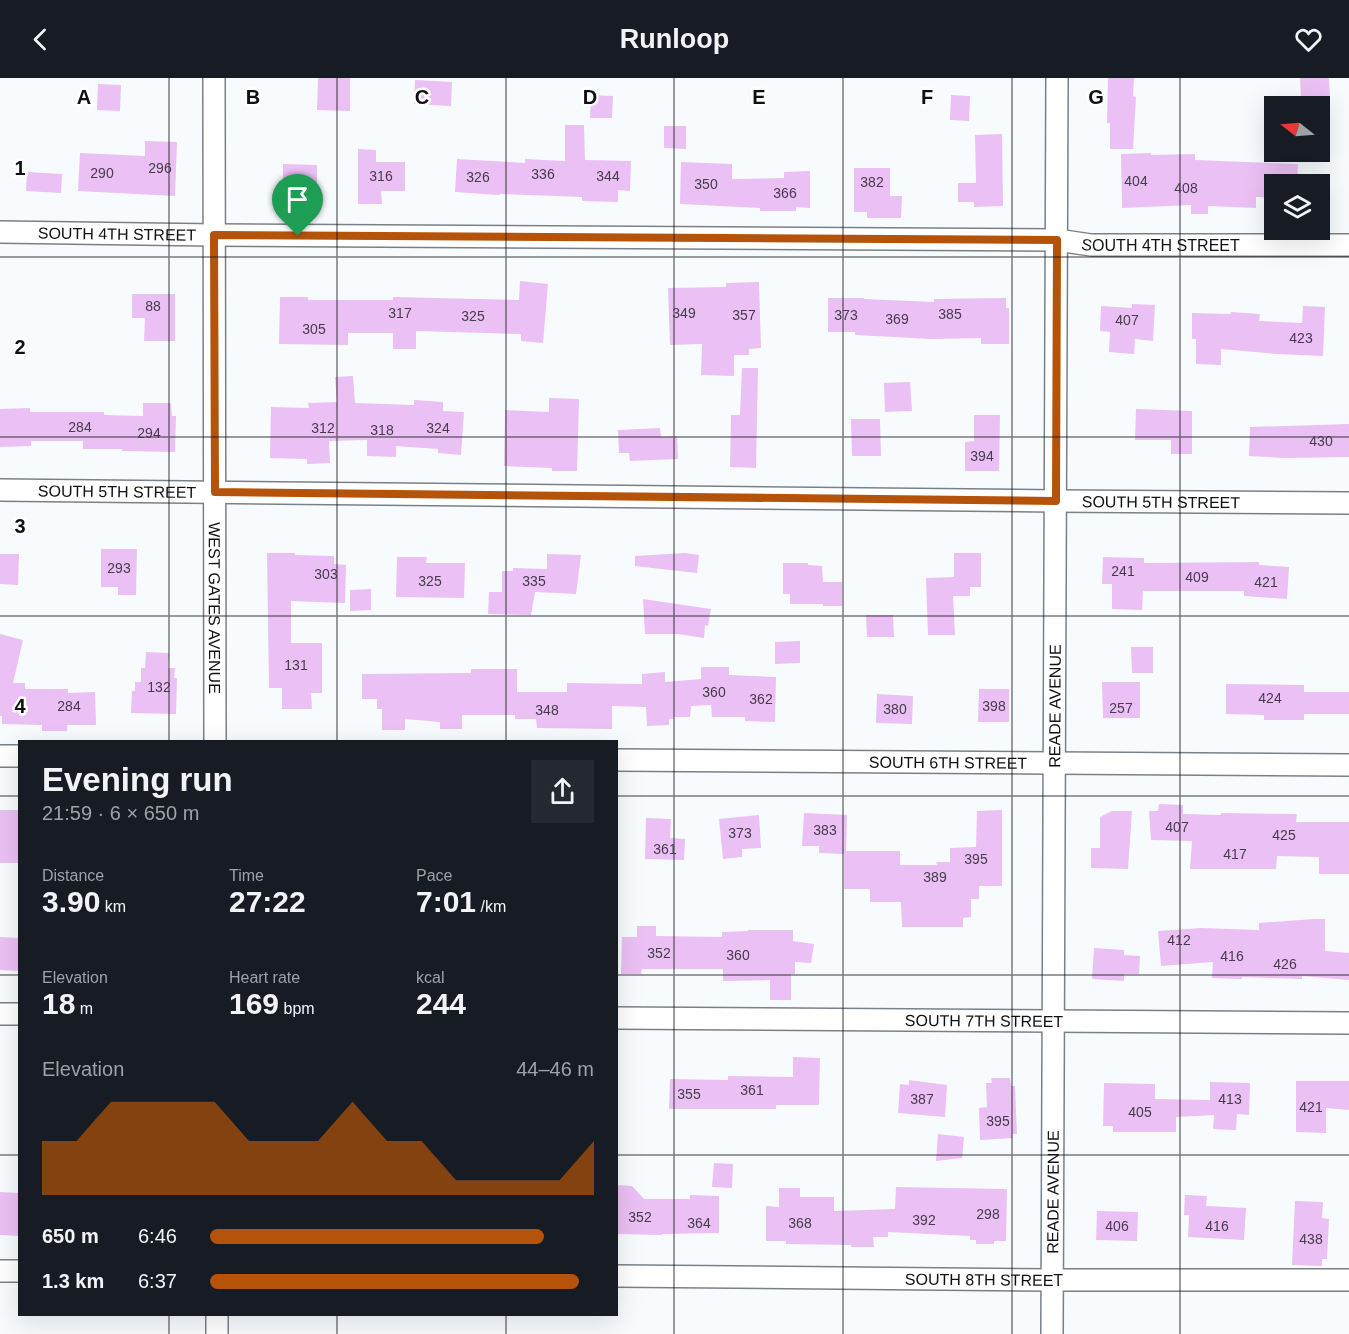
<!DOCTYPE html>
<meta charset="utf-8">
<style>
body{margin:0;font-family:Arial,sans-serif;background:#242831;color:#f1f3f6;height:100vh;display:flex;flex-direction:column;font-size:22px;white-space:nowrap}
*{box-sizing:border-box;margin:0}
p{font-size:20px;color:#9ea1a6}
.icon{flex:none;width:33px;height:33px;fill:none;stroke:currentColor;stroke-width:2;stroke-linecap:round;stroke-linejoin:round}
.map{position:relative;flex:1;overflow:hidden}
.side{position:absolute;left:18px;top:662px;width:600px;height:576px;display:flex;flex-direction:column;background:#171b24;border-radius:0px;box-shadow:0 6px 24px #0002}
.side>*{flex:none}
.needle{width:39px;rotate:287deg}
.fabs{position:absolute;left:1264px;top:18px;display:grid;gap:12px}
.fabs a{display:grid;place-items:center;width:66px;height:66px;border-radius:0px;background:#171b24;box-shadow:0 6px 24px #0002;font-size:30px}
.pin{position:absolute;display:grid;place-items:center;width:51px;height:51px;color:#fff;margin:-62px -26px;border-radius:50% 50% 50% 0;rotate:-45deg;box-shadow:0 0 6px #0007}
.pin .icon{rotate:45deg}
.round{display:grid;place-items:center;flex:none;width:63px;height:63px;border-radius:0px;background:#242831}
.summary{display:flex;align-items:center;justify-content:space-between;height:102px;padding:0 24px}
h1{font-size:33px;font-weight:700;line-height:45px}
.figures{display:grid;grid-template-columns:repeat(3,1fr);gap:9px;height:102px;padding:6px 24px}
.figures div{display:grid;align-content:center}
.figures b{font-size:30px;font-weight:700}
.figures small{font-size:16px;font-weight:400}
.figures p{font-size:16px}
.chart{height:168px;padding:12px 24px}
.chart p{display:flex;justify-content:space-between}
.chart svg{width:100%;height:108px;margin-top:6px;fill:#b45309;opacity:.7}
ul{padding:0 24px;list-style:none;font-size:20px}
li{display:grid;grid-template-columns:96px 72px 1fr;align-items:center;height:45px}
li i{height:15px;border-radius:8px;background:#b45309}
header{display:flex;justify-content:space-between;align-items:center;height:78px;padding:0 24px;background:#171b24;font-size:27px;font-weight:700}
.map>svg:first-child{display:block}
.building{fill:#ebc0f4}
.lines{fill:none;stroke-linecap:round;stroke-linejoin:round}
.minor-casing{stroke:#7a8087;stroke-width:24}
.minor{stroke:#fff;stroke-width:21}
.route-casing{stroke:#fff;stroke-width:12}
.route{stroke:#b45309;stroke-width:8}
.grid{fill:none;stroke:#0e1013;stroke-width:1.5;stroke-opacity:0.55}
.labels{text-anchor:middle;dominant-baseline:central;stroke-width:5;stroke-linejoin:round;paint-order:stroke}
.number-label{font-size:14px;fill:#453c4b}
.street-label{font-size:16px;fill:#0e1013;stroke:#fff}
.grid-label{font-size:20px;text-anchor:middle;font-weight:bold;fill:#0e1013;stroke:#fff;stroke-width:5;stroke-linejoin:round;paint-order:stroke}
</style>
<header><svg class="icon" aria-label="back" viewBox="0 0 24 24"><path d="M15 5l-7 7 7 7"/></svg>Runloop<svg class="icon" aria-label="heart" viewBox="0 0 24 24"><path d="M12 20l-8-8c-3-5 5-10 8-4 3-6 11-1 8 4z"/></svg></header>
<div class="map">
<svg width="1349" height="1256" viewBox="0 0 1349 1256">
<rect width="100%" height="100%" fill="#f8fbfe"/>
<path class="building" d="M318,0H350V33L317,32Z
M1108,0H1134L1133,18L1136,19L1133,71H1110V45H1107Z
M1300,0H1329L1330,19L1301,20Z
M415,2L452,4L451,28L414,26Z
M98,6L121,7L120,33L97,32Z
M591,17L613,18L612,40H590Z
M951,17L970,18L969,43L950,42Z
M565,47H584L585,82L631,83L630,113L618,112V124L582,123V119L500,116L499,117L455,114L457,81L525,85V81L565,83Z
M664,48H686V71L664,70Z
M1002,56L1003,128L974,129V124H958V105H976L975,57Z
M145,63L177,64L175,118L78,113L80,75L145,78Z
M358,71L376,72V84H405V113H381L382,126H358Z
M1151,75V77L1195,76V82L1298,86L1297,106H1275V120L1256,119V130L1208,128V136H1191V127L1122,130L1121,76Z
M681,84L732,86V101L784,100V94L810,93V130L796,129V133H760V130L680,126Z
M283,86L317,87V118H289V108H283Z
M854,90H890V118H902L901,140H867V134H854Z
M27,94L62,96L61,115L26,113Z
M520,203L548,206L543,265L521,263V256L416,253V271H393V255H348V267L279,266L280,219H308V222H393V219L519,222Z
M759,204L761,270L749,271V277H734V298L701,297L702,266L670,267L668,210L726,209V205Z
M132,216H175V263H144L145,240H132Z
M828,220H864V221L934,224V221L1006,220V230H1009V266H981V260L932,261L855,257V254H828Z
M1132,226L1155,227L1153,263L1135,261L1134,276L1109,274L1110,254L1100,253L1101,228L1132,230Z
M1303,228L1325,229L1323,278L1277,276L1221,271V287L1196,286V261H1192V235L1230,236L1231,234L1260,236L1259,243L1302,245Z
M742,290H758L756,390L730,389L731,337H740Z
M353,298L355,325L414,327V322L443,324V333L464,334L461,377L438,375V371L396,368V379L367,378V362L329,363L330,385L307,386V381L270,380L271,329L309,330L308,325L337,324L335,299Z
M910,304L912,333L885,334L884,305Z
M549,320L579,321L577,393H552V390L504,388L505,332L549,334Z
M143,325H171L172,338H176L175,374L122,373V371H83V363H31V368L0,369V331L30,330V334H104V337L143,338Z
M1136,331L1192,333V376H1171V362H1135Z
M974,337H1000L999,393H965V364L974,363Z
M851,341H880L881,378H852Z
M1349,346V379L1284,380L1249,378L1250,349Z
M660,350L661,359L677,358L678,381L630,383L629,375H619L618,352Z
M101,471H137L136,517H118V509H101Z
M267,475H295V477L334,478V486L346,487L345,525L291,523V565H322V615H311L312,631H282V610H269Z
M685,475L699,477L697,495L635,488V478Z
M954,475H981V509H970V518H953L955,557H928L926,500L954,499Z
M0,476H19L18,507L0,506Z
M547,476L581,477L576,516L535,514L531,537L488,536L489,514H502V493H513V490L547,491Z
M397,479H427L426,485H465L464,520L396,519Z
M1103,479L1144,480V485L1259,484V487L1289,489L1287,521L1244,518V513H1143L1142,532L1112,531V506H1102Z
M783,485H808V487L822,488L823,504H842V528H823V526H790V516H783Z
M371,511V532L350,533V512Z
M643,521L711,531L708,548L705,547L704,560L678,556H645Z
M866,537H893L894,559H867Z
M0,556L23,562L13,605H25V611H68V615L95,614L96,647H67V653H42V647L2,646V638H0Z
M800,563V585L775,586V564Z
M1131,569H1153V595H1132Z
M146,574L169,575L168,590H175L174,600H177L176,636L131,635L132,613H135V604H141V590H145Z
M701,589H729V597L776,599L775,644L745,643V639H712L711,627L691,628L690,639H673L674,641H669V647L647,648L646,629L612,628V651L537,650L536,641H515V637H462V651H440V644L405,641V652H382V631H377V621H362V596L471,595V591H517V614H567V605L642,606V596L665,594V604L701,601Z
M1102,604H1140V640H1103Z
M1226,606L1304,607V614H1349V636H1304V642H1264V637L1226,636Z
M979,611H1009V644H978Z
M877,616L913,618L912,646L876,645Z
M1159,726L1183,727V736L1221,737V735L1297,736L1296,744H1349V796H1319V779L1277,778L1276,791H1190L1192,763L1151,762L1149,733H1158Z
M0,732H20V785H0Z
M1002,732V808H979V821H971V839L963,840V849H902L901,824H870V811H844V776L819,775V768H802L804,735L847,737L846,773H900V787H937L936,784H950V770L976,769L977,733Z
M1112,733H1132L1128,791L1091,790V770H1100V739Z
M759,737L761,770L742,771V779L723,781L719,741Z
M646,740L671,741L670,760L685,761L684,782L645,781Z
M1314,841H1325V873L1349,875V902L1302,898V901L1242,899V901L1212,900L1213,884L1161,888L1158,853L1201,850L1259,852V845Z
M637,848H656V858L722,859V854L748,853V852H793V863L814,866L811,885L795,884V896H791V922H770V902L723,903V891H642L641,896H621L622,859H637Z
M0,859L20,860V893L0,892Z
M1094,870L1124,872V877L1140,878L1139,896H1124V903L1092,901Z
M793,979L820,980L819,1027H776V1031H669L670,1001L728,1002V998L793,999Z
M991,1000H1010L1011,1008H1015L1017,1056H1012L1013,1060L980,1062L979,1030L987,1029L986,1005H992Z
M909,1002L947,1007L945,1039L898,1035L900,1006L909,1007Z
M1296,1003H1349V1032L1326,1030V1055L1296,1054Z
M1210,1004L1250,1005L1249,1037L1237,1036L1236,1052L1213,1051L1214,1037L1176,1039V1054H1113V1048H1103L1104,1005L1155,1006V1021L1210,1022Z
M938,1056L964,1059L962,1080L936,1083Z
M714,1085L733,1086L732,1110L712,1109Z
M617,1107L632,1108L644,1121H690V1117L719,1118V1155L662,1156V1157L616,1156Z
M896,1109L1007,1111L1006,1163H994V1166H976V1162H970V1158L888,1154V1159H873L874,1169H851V1167L786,1166V1163H766V1128L779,1129V1110H800V1119H834V1133L895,1131Z
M0,1114L20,1115V1158L0,1157Z
M1185,1117L1207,1118L1206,1128L1246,1130L1244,1162L1188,1159L1189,1137H1184Z
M1295,1123L1323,1124L1322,1140L1329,1141L1327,1181H1322V1188L1292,1187Z
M1097,1133L1138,1134L1137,1163L1096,1162Z"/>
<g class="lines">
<defs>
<g id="minor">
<path id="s1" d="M214,0L215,663"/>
<path id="s2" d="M0,154L214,157L1057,162L1091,167H1349"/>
<path id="s3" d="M0,412L1056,423L1349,425"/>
<path d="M0,678H20"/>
<path id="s4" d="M616,682L1349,687"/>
<path d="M0,936H20"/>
<path id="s5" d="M616,940L1349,945"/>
<path d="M0,1193H20"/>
<path id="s6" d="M616,1198L1052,1202H1349"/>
<path d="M217,1236V1256"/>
<path id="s7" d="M1052,1256L1057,0"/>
</g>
</defs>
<use href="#minor" class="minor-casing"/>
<use href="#minor" class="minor"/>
</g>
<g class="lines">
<defs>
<path id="route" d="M214,157L1057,162L1056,423L215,414Z"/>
</defs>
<use href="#route" class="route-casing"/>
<use href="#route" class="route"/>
</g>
<path class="grid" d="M169,0V663M337,0V663M506,0V663M674,0V1256M843,0V1256M1012,0V1256M1180,0V1256M0,179H1349M0,359H1349M0,538H1349M0,718H20M616,718H1349M0,897H20M616,897H1349M0,1077H20M616,1077H1349M169,1236V1256M337,1236V1256M506,1236V1256"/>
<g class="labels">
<g class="number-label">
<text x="160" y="90">296</text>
<text x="102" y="95">290</text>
<text x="543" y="96">336</text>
<text x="381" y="98">316</text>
<text x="608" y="98">344</text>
<text x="478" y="99">326</text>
<text x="1136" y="103">404</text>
<text x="872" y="104">382</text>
<text x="706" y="106">350</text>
<text x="1186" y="110">408</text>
<text x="785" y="115">366</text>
<text x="153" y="228">88</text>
<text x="400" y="235">317</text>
<text x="684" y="235">349</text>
<text x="950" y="236">385</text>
<text x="744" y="237">357</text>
<text x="846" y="237">373</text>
<text x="473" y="238">325</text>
<text x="897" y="241">369</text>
<text x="1127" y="242">407</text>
<text x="314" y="251">305</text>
<text x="1301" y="260">423</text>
<text x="80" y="349">284</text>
<text x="323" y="350">312</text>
<text x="438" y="350">324</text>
<text x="382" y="352">318</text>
<text x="149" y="355">294</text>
<text x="1321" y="363">430</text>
<text x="982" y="378">394</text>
<text x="119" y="490">293</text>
<text x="1123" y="493">241</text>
<text x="326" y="496">303</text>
<text x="1197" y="499">409</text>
<text x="430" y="503">325</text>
<text x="534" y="503">335</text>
<text x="1266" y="504">421</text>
<text x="296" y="587">131</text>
<text x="159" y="609">132</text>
<text x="714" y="614">360</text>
<text x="1270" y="620">424</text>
<text x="761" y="621">362</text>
<text x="69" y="628">284</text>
<text x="994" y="628">398</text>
<text x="1121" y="630">257</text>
<text x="895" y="631">380</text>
<text x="547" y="632">348</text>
<text x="1177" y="749">407</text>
<text x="825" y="752">383</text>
<text x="740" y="755">373</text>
<text x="1284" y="757">425</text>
<text x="665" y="771">361</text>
<text x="1235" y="776">417</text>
<text x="976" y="781">395</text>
<text x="935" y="799">389</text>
<text x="1179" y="862">412</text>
<text x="659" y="875">352</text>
<text x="738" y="877">360</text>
<text x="1232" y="878">416</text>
<text x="1285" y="886">426</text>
<text x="752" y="1012">361</text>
<text x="689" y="1016">355</text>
<text x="922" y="1021">387</text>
<text x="1230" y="1021">413</text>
<text x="1311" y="1029">421</text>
<text x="1140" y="1034">405</text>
<text x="998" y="1043">395</text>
<text x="988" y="1136">298</text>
<text x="640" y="1139">352</text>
<text x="924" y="1142">392</text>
<text x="699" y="1145">364</text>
<text x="800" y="1145">368</text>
<text x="1117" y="1148">406</text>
<text x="1217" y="1148">416</text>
<text x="1311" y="1161">438</text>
</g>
<g class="street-label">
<text stroke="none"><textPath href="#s2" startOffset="117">SOUTH 4TH STREET</textPath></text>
<text stroke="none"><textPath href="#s2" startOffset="1161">SOUTH 4TH STREET</textPath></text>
<text stroke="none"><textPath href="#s3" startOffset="117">SOUTH 5TH STREET</textPath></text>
<text stroke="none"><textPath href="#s3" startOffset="1161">SOUTH 5TH STREET</textPath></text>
<text stroke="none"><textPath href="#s1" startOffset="530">WEST GATES AVENUE</textPath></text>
<text stroke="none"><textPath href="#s7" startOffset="628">READE AVENUE</textPath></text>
<text stroke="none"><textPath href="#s4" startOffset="332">SOUTH 6TH STREET</textPath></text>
<text stroke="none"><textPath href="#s5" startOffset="368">SOUTH 7TH STREET</textPath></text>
<text stroke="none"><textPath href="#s7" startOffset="142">READE AVENUE</textPath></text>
<text stroke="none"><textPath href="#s6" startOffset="368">SOUTH 8TH STREET</textPath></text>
</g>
</g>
<g class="grid-label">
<text x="84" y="26">A</text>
<text x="253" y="26">B</text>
<text x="422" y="26">C</text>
<text x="590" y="26">D</text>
<text x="759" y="26">E</text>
<text x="927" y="26">F</text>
<text x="1096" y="26">G</text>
<text x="20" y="97">1</text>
<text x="20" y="276">2</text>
<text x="20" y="455">3</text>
<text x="20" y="635">4</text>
</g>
</svg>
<div class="fabs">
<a><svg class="needle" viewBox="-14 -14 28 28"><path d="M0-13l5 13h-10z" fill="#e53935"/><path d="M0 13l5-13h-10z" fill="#9ea1a6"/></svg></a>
<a><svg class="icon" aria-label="layers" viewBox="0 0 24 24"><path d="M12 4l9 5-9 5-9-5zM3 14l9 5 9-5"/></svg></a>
</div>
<div class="pin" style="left:298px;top:158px;background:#1e9e55"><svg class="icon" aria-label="arrive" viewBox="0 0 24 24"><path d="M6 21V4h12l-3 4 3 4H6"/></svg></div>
<section class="side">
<div class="summary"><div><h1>Evening run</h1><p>21:59 · 6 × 650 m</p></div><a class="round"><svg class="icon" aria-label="share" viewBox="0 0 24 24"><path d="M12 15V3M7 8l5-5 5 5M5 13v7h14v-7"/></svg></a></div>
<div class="figures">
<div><p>Distance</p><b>3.90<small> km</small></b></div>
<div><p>Time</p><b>27:22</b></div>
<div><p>Pace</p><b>7:01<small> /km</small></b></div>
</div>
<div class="figures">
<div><p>Elevation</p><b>18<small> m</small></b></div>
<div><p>Heart rate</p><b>169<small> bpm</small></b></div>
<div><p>kcal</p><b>244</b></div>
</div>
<div class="chart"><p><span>Elevation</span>44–46 m</p>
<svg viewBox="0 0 160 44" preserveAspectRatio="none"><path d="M0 44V22L10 22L20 6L30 6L40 6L50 6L60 22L70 22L80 22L90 6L100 22L110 22L120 38L130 38L140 38L150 38L160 22V44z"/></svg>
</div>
<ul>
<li><b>650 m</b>6:46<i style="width:87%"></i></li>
<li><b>1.3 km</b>6:37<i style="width:96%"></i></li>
</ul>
</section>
</div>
